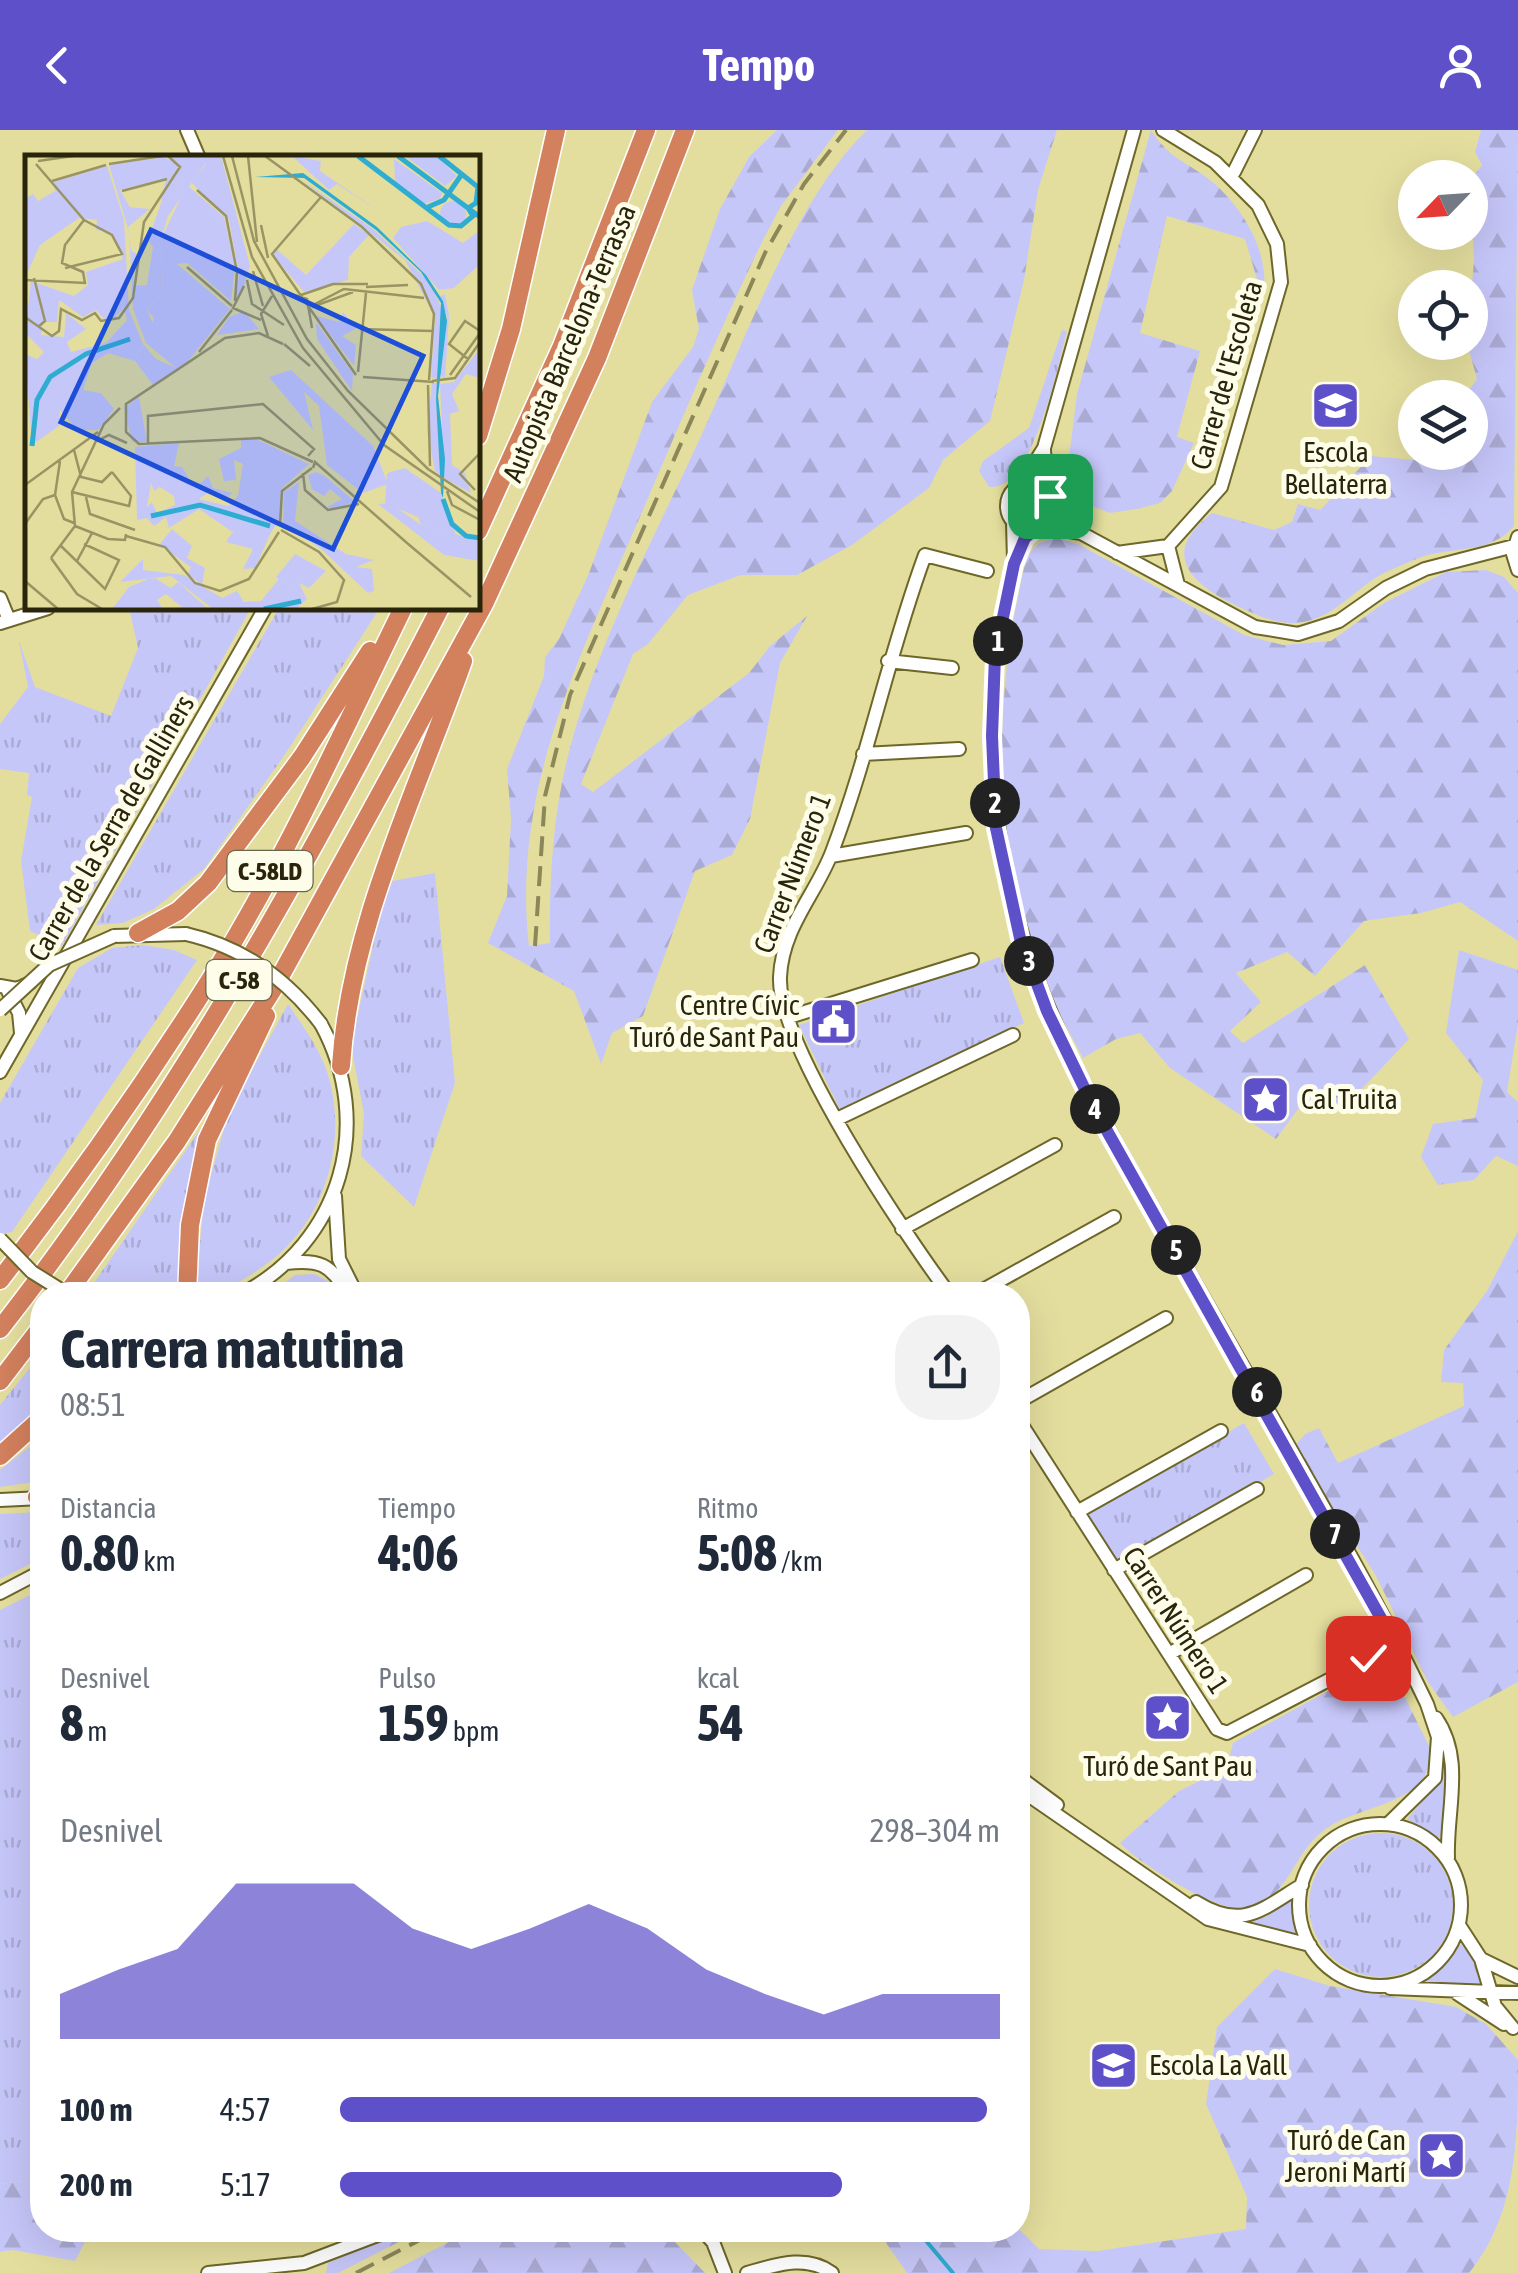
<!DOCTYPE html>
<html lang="es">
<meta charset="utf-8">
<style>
body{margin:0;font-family:"Asap Condensed",sans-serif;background:#f2f2f3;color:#1f2937;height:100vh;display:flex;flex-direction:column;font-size:38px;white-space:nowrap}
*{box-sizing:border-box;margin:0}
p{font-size:32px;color:#747a83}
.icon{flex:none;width:55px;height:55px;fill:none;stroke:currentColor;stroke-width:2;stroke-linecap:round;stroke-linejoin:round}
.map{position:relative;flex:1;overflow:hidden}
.panel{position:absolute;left:30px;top:1152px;width:1000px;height:960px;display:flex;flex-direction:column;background:#fff;border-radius:40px;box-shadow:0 10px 40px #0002}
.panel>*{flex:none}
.needle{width:65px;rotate:245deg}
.fabs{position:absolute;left:1398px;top:30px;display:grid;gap:20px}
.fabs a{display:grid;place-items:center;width:90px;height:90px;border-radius:50%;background:#fff;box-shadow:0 10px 40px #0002;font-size:50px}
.pin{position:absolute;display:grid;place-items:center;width:85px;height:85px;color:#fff;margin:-42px;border-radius:20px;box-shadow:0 5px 15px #0006}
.km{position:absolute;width:50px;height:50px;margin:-25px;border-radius:50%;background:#222;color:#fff;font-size:28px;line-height:50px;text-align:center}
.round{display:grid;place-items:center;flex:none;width:105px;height:105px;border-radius:40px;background:#f2f2f3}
.summary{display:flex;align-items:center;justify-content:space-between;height:170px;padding:0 30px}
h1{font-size:55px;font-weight:700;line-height:75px}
.figures{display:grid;grid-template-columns:repeat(3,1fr);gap:15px;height:170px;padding:10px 30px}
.figures div{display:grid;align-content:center}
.figures b{font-size:50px;font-weight:700}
.figures small{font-size:28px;font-weight:400}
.figures p{font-size:28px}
.chart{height:280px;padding:20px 30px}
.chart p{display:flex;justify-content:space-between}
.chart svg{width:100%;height:180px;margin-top:10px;fill:#5e50c8;opacity:.7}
ul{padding:0 30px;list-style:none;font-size:32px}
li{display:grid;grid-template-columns:160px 120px 1fr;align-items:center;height:75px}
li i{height:25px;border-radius:12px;background:#5e50c8}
header{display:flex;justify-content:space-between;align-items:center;height:130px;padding:0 30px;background:#5e50c8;color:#fff;font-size:45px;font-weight:700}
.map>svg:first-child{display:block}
.grass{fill:url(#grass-tufts)}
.forest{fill:url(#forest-firs)}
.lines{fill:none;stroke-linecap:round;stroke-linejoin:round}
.stream{stroke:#2eacd2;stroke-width:4}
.minor-casing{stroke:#6d6729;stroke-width:16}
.highway-casing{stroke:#fff;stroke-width:21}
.minor{stroke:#fff;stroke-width:12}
.highway{stroke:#d3805d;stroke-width:18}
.rail{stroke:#8b8759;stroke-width:4;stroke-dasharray:20 10;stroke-linecap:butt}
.minor-bridge-casing{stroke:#6d6729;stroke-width:16;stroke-linecap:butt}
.minor-bridge{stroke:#fff;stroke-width:12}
.route-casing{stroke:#fff;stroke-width:20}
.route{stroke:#5e50c8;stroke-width:12}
.labels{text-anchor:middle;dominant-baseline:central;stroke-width:10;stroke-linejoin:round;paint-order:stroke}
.shield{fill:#fefdea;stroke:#68664e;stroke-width:2.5}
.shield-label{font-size:25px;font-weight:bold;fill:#28250b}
.street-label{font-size:28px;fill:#28250b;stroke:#fefdea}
.poi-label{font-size:28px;fill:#28250b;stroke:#fefdea}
.inset-river{fill:none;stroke:#2eacd2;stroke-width:5}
.inset-road{fill:none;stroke:#999463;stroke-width:2.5}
.view{fill:#1d4ed8;fill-opacity:0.15;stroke:#1d4ed8;stroke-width:5}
.inset-edge{fill:none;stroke:#28250b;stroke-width:5}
</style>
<header><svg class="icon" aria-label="back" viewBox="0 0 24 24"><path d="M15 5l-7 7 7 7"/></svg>Tempo<svg class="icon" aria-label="person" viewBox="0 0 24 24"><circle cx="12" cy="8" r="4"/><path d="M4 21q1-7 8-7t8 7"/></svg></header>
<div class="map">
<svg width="1518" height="2143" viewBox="0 0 1518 2143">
<defs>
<pattern id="grass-tufts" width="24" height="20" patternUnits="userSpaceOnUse" patternTransform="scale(2.5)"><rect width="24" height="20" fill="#c6c7f9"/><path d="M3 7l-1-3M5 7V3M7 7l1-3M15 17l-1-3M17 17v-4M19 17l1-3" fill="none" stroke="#aaabd4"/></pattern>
<pattern id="forest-firs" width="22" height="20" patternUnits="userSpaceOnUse" patternTransform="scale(2.5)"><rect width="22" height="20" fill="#c6c7f9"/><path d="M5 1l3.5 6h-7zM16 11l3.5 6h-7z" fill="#aaabd4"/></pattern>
</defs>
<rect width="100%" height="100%" fill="#e4de9e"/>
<path class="grass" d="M1062,200L1067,201C1058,235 1033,361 989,357L979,341L983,331L1029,298Z
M1015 376a15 15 0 1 1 30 0a15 15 0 1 1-30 0Z
M129,478H251L62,816L30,801L21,731L32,667L27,665L29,643L0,639V594L28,557L19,511L35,557L111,586L138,518Z
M279,478H380L288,620L204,739L154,779L123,793L96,795Z
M435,743L455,953L414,1077L361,1026L364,984L351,916L387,752Z
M143,815L174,820L197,830L12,1102L0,1104V973L78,838L112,818Z
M1000,827L1024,893L840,980L799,895Z
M288,874C304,898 321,920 329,948C348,1016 323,1095 265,1135C244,1150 221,1165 195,1165L204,1070L228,984Z
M204,994L180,1100L178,1165L89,1160Z
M314,1144L332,1153L338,1165H269L295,1145Z
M42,1223V1273L0,1315V1275Z
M1244,1293L1274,1344L1117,1433L1085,1384Z
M42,1307V1351L0,1357V1340Z
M42,1382V1428L0,1449V1384Z
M42,1459V2043L30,2050L0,2054V1480Z
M1446,1626L1442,1707L1439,1708L1407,1689L1438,1654Z
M1309 1775a72 72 0 1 1 144 0a72 72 0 1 1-144 0Z
M1292,1768L1295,1805L1234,1792L1266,1787Z
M1461,1814L1480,1835L1484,1856L1413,1857L1441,1838Z"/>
<path class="forest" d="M777,0H838L781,76L762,112C718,203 679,296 639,389C580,527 511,661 529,816L550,813C549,747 553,681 570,618C599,509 655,406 702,304C744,213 795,69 867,0H1057L1038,60L1024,150L990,291L943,330L929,358L852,415L797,445H741L688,465L648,514L633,524L581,654L593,662L749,543L770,516L807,486L780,533L750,689L732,725L695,741L643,886L612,903L601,934L574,861L488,813L507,766L511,689L507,639L544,546L545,527L559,509L589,443L652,272L693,217L699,199L692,160L720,79L749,27Z
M1151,0C1171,32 1192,33 1217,56C1247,84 1271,127 1263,169L1245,109L1167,86L1140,203L1200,221L1177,307L1194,313L1172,361L1160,373L1137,379L1110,383L1094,377L1076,356L1068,335L1077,264Z
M1481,0H1518L1514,396C1489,426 1449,415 1416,429C1400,436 1381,443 1368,453C1345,470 1326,491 1295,493C1275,494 1254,484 1237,476C1190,453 1159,424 1212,383L1274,400L1292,392L1298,374L1320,380L1371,326L1447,333L1451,323L1470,322V268L1464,267L1477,249L1467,213L1474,130L1470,51L1482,35L1475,22Z
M1057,408L1080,415L1244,505L1283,515L1331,511L1384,473L1446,442L1486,440L1504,447L1518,463V811L1460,772L1421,783L1364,791L1315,846L1287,822L1236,843L1261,872L1230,901L1243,913L1365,835L1409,909L1343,979L1304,971L1276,1009L1170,938L1140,903L1116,909L1083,928C1067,897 1048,865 1036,832C989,706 995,554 1027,426L1039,413Z
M1459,820L1518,840V894L1507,962L1518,972V1036L1496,1026L1474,1050L1438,1055L1421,1027L1433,994L1475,988L1483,950L1446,903Z
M1518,1101V1552L1453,1587L1428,1552L1375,1444L1294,1317L1305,1304L1319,1298L1338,1333L1464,1276L1463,1253L1441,1252L1444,1220L1487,1161Z
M1386,1529L1432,1622C1428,1676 1364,1673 1327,1698C1290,1723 1291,1773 1241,1778C1215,1781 1137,1732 1120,1713L1179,1661L1227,1637L1233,1613Z
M1275,1839L1330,1856L1456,1877L1486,1894L1518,1930C1518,2004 1518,2084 1469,2143H907L877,2100L1018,2098L1039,2119L1097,2121L1246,2099L1247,2067L1206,1974L1217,1897Z
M42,2043V2100H91L75,2131L13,2120L0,2122V2054L30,2050Z
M405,2100H422L338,2143H326L328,2133Z
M472,2100L653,2103L675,2112L705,2143H389Z"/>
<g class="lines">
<path class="stream" d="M917,2100L953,2143"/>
<defs>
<path id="minor" d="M187,0L199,28
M1234,42L1255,0
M1044,320L1047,362
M1007 376a23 23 0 1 1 46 0a23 23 0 1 1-46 0Z
M1020,356L1044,318L1134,0
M1013,392L1014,431
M1041,396L1081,403L1255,497L1298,504L1339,491L1386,458L1425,439L1514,416
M1034,399C1010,425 1008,465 1001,498C992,545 991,594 993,641C1003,830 1085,957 1174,1116C1259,1268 1352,1417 1427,1574L1438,1607L1435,1648L1388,1694
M1518,407L1513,424L1518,440
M1168,416L1178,455
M1117,423L1168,416L1221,357L1281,152L1277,114L1258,75L1215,32L1163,0
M0,468L9,490
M0,493L48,478
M888,531L952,538
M863,624L959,619
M831,726L966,703
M114,806L186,804
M0,856L17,859L30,853
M8,861L19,883L21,903
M789,887L972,830
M0,942L265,478
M837,989L1013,905
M335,1066L339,1129L357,1165
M902,1099L1055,1015
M286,1133C319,1129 331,1134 347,1163
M240,1165C342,1112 375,993 321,894
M950,1165C906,1106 777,915 780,847C782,798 816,764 832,722C869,625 889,522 925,425L987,441
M974,1165L1114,1087
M1018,1272L1166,1188
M1018,1289L1217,1599L1227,1603L1396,1515
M0,1370L42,1368
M1077,1382L1221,1301
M1114,1440L1257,1359
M0,1463L42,1441
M1169,1524L1306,1445
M1436,1588C1465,1630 1446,1680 1448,1728
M1018,1646L1057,1675
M1018,1658L1208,1789L1310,1815
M1299 1775a81 81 0 1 1 162 0a81 81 0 1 1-162 0Z
M1196,1772C1243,1801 1262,1779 1302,1755
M1459,1795L1481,1829L1518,1847
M1481,1829L1495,1876L1513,1898
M1390,1858L1518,1863
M1458,1864L1504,1894
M702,2100L713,2112L725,2143
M208,2143L304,2133L391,2100
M747,2143C776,2135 806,2124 832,2143"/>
<path id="highway" d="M478,306L511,199L556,0
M478,401L562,216L646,0
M138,803L178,781L208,753L302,627L370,521
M341,936C350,795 417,662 463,531
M0,1150C75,1053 145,953 210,850C284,732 342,603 403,478
M66,1165L177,1011L275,856L484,474L597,228L685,0
M187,1165L190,1095L207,1010L266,886
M0,1199C175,976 311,729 440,478
M0,1251L42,1196
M0,1326L42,1288
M37,1367L42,1365"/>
</defs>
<use href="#minor" class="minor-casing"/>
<use href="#highway" class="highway-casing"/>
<use href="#minor" class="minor"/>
<use href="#highway" class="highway"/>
<path class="rail" d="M535,816L545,666L570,565L765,123L804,54L846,0
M356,2143L439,2100"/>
<defs>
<path id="minor-bridge" d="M186,804C243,817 286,848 321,894
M0,880L49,835L114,806
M0,1109L32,1142L69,1165"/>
</defs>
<use href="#minor-bridge" class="minor-bridge-casing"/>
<use href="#minor-bridge" class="minor-bridge"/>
</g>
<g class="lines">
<defs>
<path id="route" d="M1050,366L1049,388L1025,408L1014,434L995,526L992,606L996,698L1020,808L1047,881L1093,976L1396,1515L1368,1528"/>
</defs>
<use href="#route" class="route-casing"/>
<use href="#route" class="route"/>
</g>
<defs>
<symbol id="school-square" viewBox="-11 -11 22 22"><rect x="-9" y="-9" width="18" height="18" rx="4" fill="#5e50c8" stroke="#fefdea"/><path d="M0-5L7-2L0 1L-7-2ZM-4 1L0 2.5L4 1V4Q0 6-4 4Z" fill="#fff"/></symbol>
<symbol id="civic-square" viewBox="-11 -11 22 22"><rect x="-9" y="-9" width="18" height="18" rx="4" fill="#5e50c8" stroke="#fefdea"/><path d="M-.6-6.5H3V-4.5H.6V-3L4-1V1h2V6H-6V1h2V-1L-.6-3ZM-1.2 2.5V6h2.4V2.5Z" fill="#fff"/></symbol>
<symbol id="sight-square" viewBox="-11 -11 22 22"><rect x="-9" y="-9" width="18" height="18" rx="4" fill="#5e50c8" stroke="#fefdea"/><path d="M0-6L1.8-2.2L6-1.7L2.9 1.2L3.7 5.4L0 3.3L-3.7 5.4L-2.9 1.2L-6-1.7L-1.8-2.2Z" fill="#fff"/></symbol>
</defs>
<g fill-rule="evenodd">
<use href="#school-square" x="1308" y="248" width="55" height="55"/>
<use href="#civic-square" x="806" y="864" width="55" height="55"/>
<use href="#sight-square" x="1238" y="942" width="55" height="55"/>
<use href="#sight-square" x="1140" y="1560" width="55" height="55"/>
<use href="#school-square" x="1086" y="1908" width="55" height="55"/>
<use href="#sight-square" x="1414" y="1998" width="55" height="55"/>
</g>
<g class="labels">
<g class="shield">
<rect x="227.5" y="721" width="85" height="40" rx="8"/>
<rect x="206.5" y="830" width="65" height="40" rx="8"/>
</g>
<g class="shield-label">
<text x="270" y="741">C-58LD</text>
<text x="239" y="850">C-58</text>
</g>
<g class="street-label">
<text transform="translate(569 213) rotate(-67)">Autopista Barcelona-Terrassa</text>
<text transform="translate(1226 245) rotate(-74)">Carrer de l'Escoleta</text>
<text transform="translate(111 698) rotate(-60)">Carrer de la Serra de Galliners</text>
<text transform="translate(792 743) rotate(-69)">Carrer Número 1</text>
<text transform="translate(1176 1490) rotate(57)">Carrer Número 1</text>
</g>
<g class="poi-label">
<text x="1336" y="322">Escola<tspan x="1336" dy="32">Bellaterra</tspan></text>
<text x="799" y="875" text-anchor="end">Centre Cívic<tspan x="799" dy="32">Turó de Sant Pau</tspan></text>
<text x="1301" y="969" text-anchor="start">Cal Truita</text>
<text x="1168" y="1636">Turó de Sant Pau</text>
<text x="1149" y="1935" text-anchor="start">Escola La Vall</text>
<text x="1406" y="2010" text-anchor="end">Turó de Can<tspan x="1406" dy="32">Jeroni Martí</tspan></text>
</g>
</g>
<g transform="translate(25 25)">
<rect width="455" height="455" fill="#e4de9e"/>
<path d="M145,1H196L225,111L216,140L210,141L214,121L204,65L166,27L182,8L151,28L153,43L136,48ZM267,1L296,6L295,16L357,58L312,29L304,35ZM380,1H411L432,21L420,31ZM369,4L417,38L415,44L398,49L370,27ZM276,24L348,74L402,124L417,153L413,217L422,162L415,141L420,139L424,160L420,225L414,218L413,225L406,222L410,162L380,105ZM162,30L199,62L210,112L206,146L162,108L152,109L205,154L163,206L128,230L110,206L118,189L131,204L151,213L121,188L129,163L122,155L138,138L136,84ZM415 59a13 13 0 1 1 26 0a13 13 0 1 1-26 0ZM402,66L438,88L455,75V109L429,133L414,135L368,83L376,72ZM329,69L344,80L324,102L323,125L279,137L249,101L250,93L281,120ZM219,156L234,174L192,180L204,162ZM318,157L332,173L317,181L331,190L329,211L291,161L314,167ZM291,167L328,219L327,236L292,184ZM455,193V223L441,219L427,239L434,256L425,259L427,310L440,318L446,338L419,323L417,278V322L410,316L402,276L407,228H413L411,244L417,272L415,229L429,227ZM247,375L230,413L218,414L228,394L201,387L207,378L241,386ZM270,399L301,416L284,433L274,428L282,444L251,422Z" fill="#c6c7f9"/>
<path d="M140,2L150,10L142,23L95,35L105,52L125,54L103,72L106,96L111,98L108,131L122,130L128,92L123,85L136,48L152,43L151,28L182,6L143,61L136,84L138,138L122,155L130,173L121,188L108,154L104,77L84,10ZM82,11L99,65L104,155L118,189L110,206L83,198L67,208L58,235L76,238L89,254L73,275H52L35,255L34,271L7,290L0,199L12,204L19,197L0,178L6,126L49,141L63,130L61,117L98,104L87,78L71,75L72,65L54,63L15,90L0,123V44L8,39L13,46L30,36L29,27ZM34,145L58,162L71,155L79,164L90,162L99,153L102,165L81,188L46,197L42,187L61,174L41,158L39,182L16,180L18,167H32ZM266,215L348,291L363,329L338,338L302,310L294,251L279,237L288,275L244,222ZM114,242L122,287H107L99,253ZM216,284H231L284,309L256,334L254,364L241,386L219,385L174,354L144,373L141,362L129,371L122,363L112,365L110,292L154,288L149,311L157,312L170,333L183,321L188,333L207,338L200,345L186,336L174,344L203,351L213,341L218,309L209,305L211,325L199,326L194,304L216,293ZM126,328L129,336L135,332L149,341L150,350L132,358L127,347L122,352ZM292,317L301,322L330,347L309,354L302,352L317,344L305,334L299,341L287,334L283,320ZM274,327L270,366L321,399L349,405L331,412L347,414L349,436L343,438L295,393L258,370L259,337ZM365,348L396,370L455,386V406L419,400L353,349ZM147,374L167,391L162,403L180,413L177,430L163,419L166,412L134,390ZM118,404V415L159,420L197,443L212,436L219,447L236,446L254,424L282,444L271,454H188L146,421L95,427ZM128,422L146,433L153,427L183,454H159L141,439L132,445L138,454H87L104,432Z" fill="#c6c7f9" fill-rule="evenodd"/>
<path d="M186,143L199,154L173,182L167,176L172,170L165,175L159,169L169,161L181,171L172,160L180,151L192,160L181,149ZM380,313L416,338L431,380L396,370L393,362L360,348L362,318Z" fill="#c6c7f9"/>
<path d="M278,18L352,72L401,120L418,146L422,166L413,241L420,304L418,343L421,350L416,338L411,244L416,148L396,117L351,75L279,23L230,22Z" fill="#2eacd2"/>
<path class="inset-river" d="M333,1L424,70L436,71L448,61L443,53L451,48L453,32L414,1M373,1L455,62M403,52L419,45L437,19M7,291L12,245L25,222L61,199L105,184M418,344L427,369L441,381L455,383M126,361L175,350L245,371M239,454L276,446"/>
<path class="inset-road" d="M198,1L227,102L278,193L359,290L455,357M207,1L229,86L282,184L323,236L403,314L455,348M223,1L232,87M240,1L337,72L396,129L409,159L404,225M13,6L48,1M84,9L137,1M27,26L81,10M172,35L201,61L212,117L210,146M97,36L142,24M296,42L247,99L331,220M236,70L243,103M162,112L207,151M40,113L97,99L87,80L59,65M228,116L238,151M9,123L20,166L13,172M0,125L60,128L58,117L37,108L40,90L59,65L11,9M222,125L227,149L259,170M219,131L208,153L236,165M341,132L383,130M257,136L282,144L287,173M276,140L308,129H343M288,150L319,134L399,143M287,152L328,137M0,162L27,181L34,176L36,154L57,165L70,158L76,166L94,163L108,143L119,67L155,12L143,1M335,174L407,176M243,181L236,159L247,141M259,189L285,211M174,197L207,155M443,204L424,189L440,166L455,176M333,217L341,138M425,220L455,178M338,222L409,227M407,226L430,223L455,187M403,230L405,311M72,286L84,280L102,288M113,289L235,283L288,307M114,289L101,277V249L200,183L234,178L258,189M123,289V261L238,249L289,294L283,301M49,295L56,322L77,327L87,317M35,306L30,340L39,364L49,368M288,313L290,307L382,388M278,318L280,335L303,355L334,349M0,330L73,277M450,335L435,319L455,298M422,336L427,350L455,365M47,337L104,351L106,341L87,317M61,342L65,359L110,375M0,369L18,344L30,340M255,369L257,336L287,313M50,371L47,337L79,269L95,253M50,371L83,384L100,385L101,379M256,375L294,397L319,425L312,447L287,454M101,381L140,392L170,428L195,436L224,424L254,377M382,388L446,442M36,391L80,434L94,405L59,389M26,403L52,439L77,454M26,403L50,371M52,406L67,378M0,426L33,454"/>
<path class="view" d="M126,75L398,201L308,394L36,267Z"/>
<rect width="455" height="455" class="inset-edge"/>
</g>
</svg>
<div class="fabs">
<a><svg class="needle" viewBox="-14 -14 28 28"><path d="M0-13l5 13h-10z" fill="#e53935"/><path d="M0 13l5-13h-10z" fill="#747a83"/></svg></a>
<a><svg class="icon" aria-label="locate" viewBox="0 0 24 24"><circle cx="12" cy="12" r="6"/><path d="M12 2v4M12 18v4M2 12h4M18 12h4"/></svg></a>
<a><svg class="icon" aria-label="layers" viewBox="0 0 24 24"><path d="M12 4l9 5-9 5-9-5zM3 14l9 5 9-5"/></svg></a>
</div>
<div class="pin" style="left:1050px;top:366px;background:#1e9e55"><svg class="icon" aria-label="arrive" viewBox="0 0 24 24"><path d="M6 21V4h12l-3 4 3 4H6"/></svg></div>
<div class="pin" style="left:1368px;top:1528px;background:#d93025"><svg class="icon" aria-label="check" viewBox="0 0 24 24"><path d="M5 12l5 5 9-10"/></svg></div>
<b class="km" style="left:998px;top:511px">1</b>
<b class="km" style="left:995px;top:673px">2</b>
<b class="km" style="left:1029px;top:831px">3</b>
<b class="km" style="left:1095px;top:979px">4</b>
<b class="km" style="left:1176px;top:1120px">5</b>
<b class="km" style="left:1257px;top:1262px">6</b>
<b class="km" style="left:1335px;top:1404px">7</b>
<section class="panel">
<div class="summary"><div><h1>Carrera matutina</h1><p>08:51</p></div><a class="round"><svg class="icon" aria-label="share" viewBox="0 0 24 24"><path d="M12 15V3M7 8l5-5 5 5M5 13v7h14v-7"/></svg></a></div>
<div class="figures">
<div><p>Distancia</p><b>0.80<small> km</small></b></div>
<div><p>Tiempo</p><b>4:06</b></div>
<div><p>Ritmo</p><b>5:08<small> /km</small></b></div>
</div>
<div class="figures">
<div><p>Desnivel</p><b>8<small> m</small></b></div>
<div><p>Pulso</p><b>159<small> bpm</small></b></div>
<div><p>kcal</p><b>54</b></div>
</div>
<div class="chart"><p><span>Desnivel</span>298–304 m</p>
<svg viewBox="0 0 160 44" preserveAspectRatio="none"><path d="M0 44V33L10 27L20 22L30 6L40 6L50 6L60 17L70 22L80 17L90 11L100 17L110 27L120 33L130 38L140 33L150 33L160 33V44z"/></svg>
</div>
<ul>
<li><b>100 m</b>4:57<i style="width:98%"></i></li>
<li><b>200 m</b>5:17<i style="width:76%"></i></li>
</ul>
</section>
</div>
